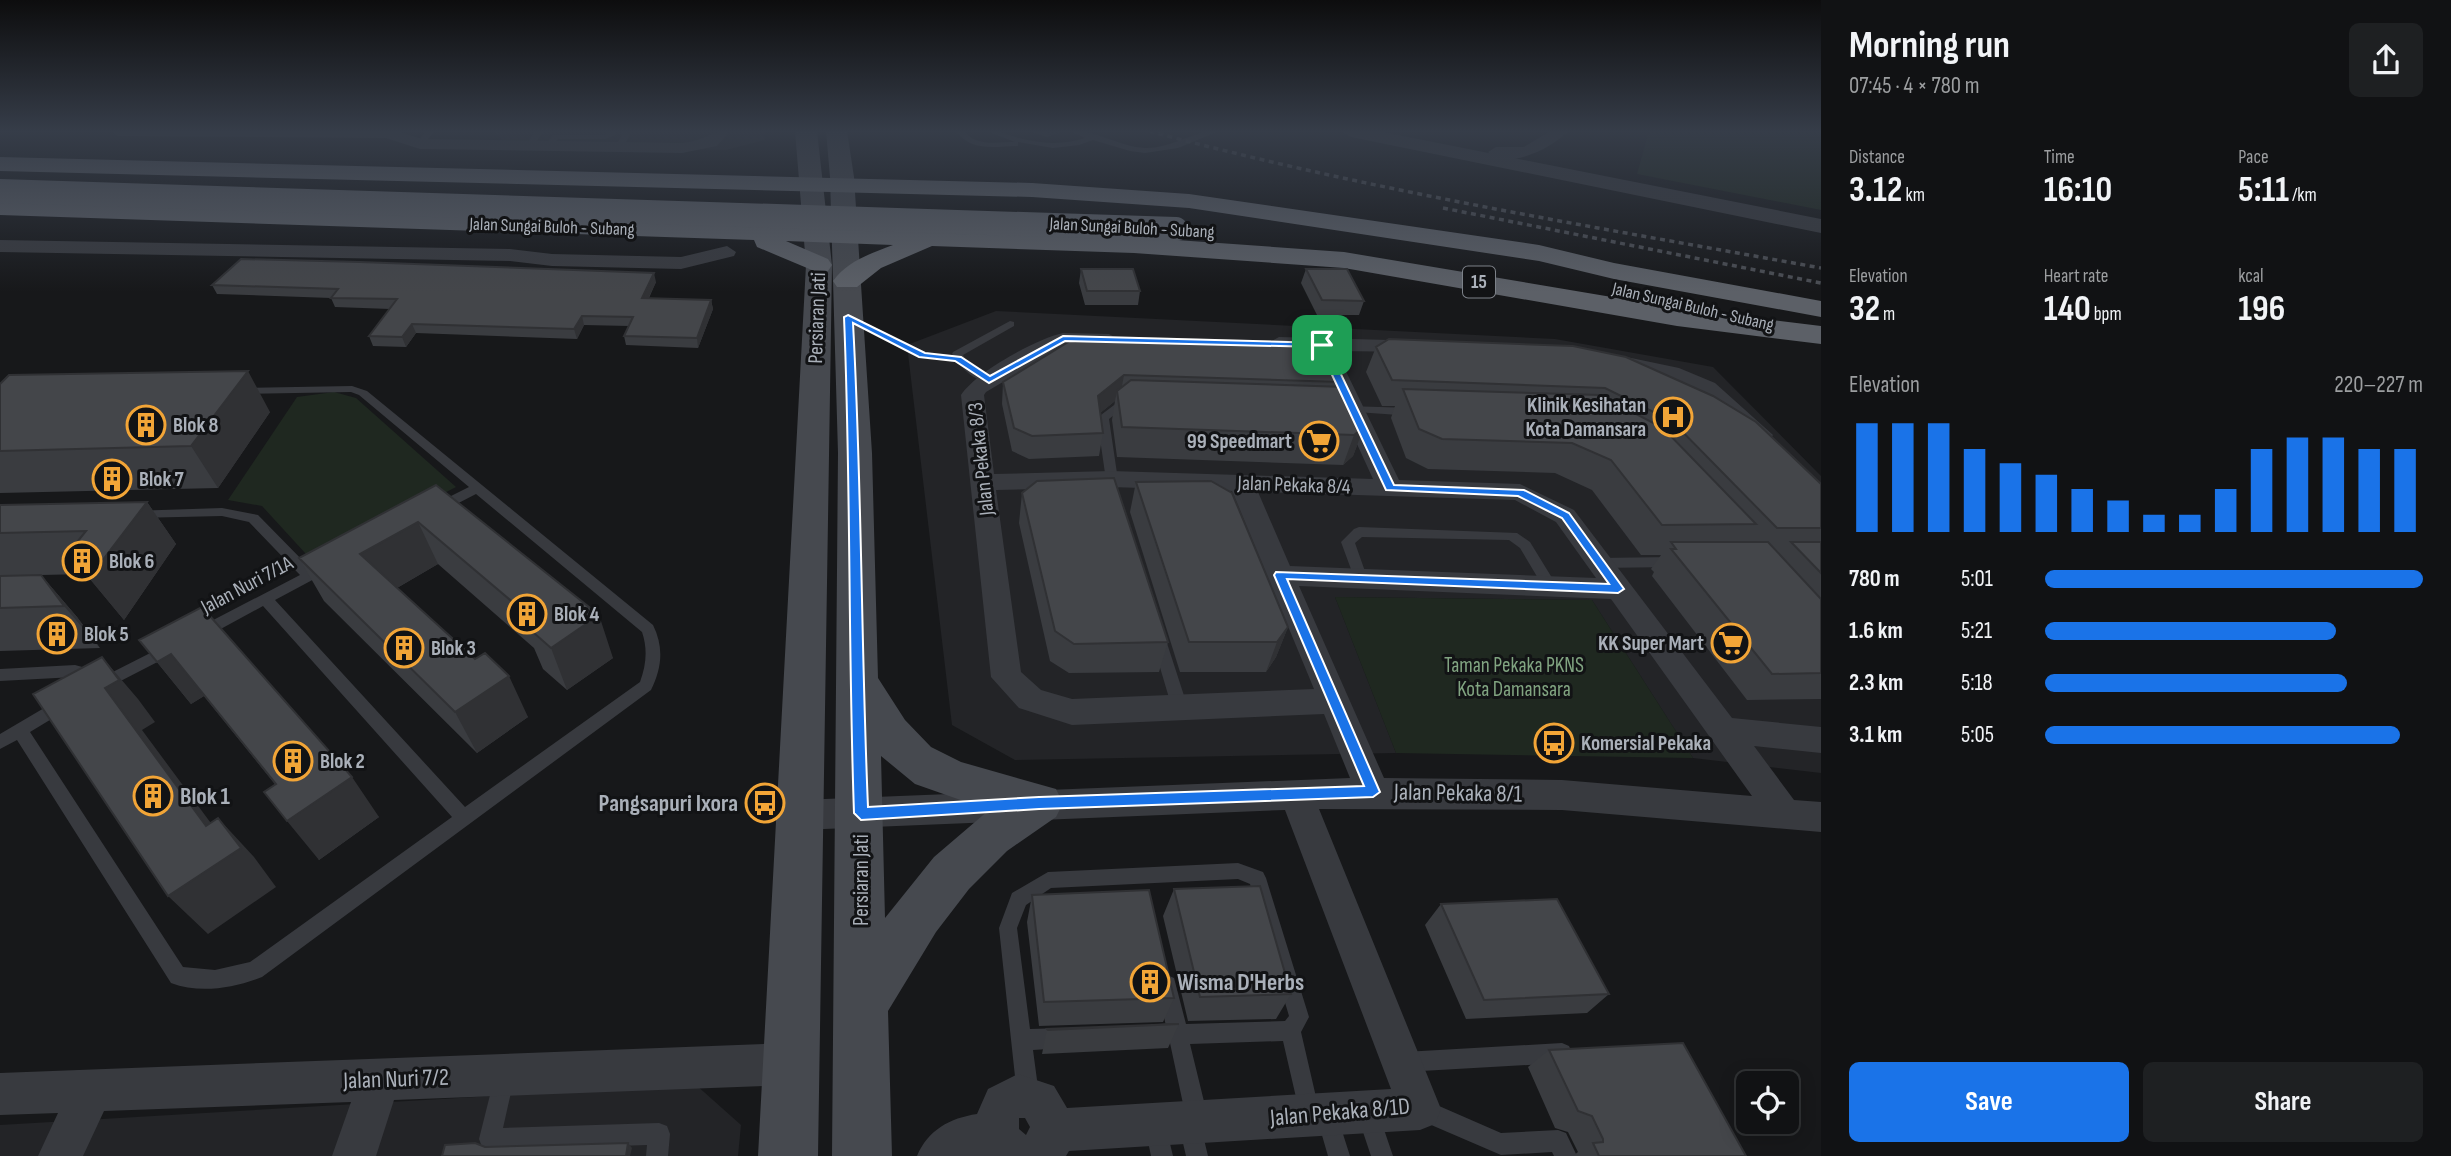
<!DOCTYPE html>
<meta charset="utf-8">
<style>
body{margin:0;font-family:"Sofia Sans Condensed",sans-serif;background:#1e2022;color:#f1f3f6;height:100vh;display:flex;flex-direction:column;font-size:26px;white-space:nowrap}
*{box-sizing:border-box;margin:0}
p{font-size:23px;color:#9c9ea0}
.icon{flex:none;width:38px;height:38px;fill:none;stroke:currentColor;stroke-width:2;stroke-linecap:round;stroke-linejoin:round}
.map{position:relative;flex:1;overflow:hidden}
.details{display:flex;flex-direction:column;background:#111214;width:630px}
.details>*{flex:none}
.controls{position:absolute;left:1736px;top:1071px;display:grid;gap:14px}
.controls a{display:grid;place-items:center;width:63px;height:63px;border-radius:10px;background:#111214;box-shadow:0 4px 18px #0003,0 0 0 2px #303234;font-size:35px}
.pin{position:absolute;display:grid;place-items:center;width:60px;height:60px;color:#fff;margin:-30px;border-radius:14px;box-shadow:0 4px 10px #0006}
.round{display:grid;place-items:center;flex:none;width:74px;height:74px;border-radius:10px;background:#1e2022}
.head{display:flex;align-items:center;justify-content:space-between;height:119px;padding:0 28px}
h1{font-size:38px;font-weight:700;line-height:52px}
.stats{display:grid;grid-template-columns:repeat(3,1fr);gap:10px;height:119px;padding:7px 28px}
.stats div{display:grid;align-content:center}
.stats b{font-size:35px;font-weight:700}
.stats small{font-size:19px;font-weight:400}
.stats p{font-size:19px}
.chart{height:196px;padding:14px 28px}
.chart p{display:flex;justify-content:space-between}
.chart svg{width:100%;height:126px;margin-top:7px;stroke:#1a73e8;stroke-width:6}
.action{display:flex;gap:14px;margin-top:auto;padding:14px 28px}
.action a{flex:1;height:80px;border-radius:10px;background:#1a73e8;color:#fff;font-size:28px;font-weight:700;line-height:80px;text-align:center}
.action a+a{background:#1e2022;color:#f1f3f6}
ul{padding:0 28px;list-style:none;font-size:23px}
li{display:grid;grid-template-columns:112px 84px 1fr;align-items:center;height:52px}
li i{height:18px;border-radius:9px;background:#1a73e8}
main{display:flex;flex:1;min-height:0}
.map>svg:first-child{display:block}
.built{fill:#232427}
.green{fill:#1f2820}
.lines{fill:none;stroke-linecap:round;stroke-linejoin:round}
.path{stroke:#3e4146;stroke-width:3.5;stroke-dasharray:2.5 4.5;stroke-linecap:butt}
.service{fill:#383a3f;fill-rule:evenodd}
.minor{fill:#383a3f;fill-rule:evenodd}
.tertiary{fill:#383a3f;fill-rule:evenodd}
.secondary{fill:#46494f;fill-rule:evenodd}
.trunk{fill:#5c6067;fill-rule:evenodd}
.rail{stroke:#4b4e54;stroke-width:3.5;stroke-dasharray:5 4.5;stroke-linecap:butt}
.trunk-bridge{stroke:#5c6067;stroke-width:24}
.wall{fill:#3a3c40}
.shaded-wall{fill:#303134}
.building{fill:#44464a;stroke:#303134;stroke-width:2}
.route{fill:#1a73e8;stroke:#fff;stroke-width:2;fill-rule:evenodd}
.labels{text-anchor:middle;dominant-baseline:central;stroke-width:6;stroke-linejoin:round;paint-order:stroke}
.far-street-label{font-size:18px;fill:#aab0b9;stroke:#121315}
.shield{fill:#121315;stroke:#7c8188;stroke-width:2}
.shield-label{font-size:19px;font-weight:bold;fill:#aab0b9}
.street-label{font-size:21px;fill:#aab0b9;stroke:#121315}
.poi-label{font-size:21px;font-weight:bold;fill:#aab0b9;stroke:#121315;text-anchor:start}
.park-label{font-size:21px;fill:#81a481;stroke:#121315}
.near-street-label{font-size:24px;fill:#aab0b9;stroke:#121315}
.near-poi-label{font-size:24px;font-weight:bold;fill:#aab0b9;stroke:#121315;text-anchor:start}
</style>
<main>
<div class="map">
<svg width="1821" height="1156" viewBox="0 0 1821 1156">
<rect width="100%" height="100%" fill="#17181a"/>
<path class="built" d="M495,131H764L765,140L726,150L507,147Z
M996,311L1555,339L1713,367L1821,476V773L1693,758L1592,600L1335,597L1396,753L1015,760L952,725L907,345Z
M695,1084L741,1125L738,1156H0V1125Z"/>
<path class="green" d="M1649,131H1821V210L1637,174Z
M334,392L356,398L456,487L330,552L306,554L262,506L228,500L297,397Z
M1335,597L1592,600L1693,758L1396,753Z"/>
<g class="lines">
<path class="path" d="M877,332L923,355L943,357"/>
<path class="service" d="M426,131H434L423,146H417L416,144Z
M535,131H543L532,149H526L525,147Z
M607,131H615L617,134L606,139H558L550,149L543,147L553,135H605L608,133Z
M620,131H628L630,135L622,149H619L615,147L622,135Z
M956,131H964C976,147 997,142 1015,142L986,131C998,130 1007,135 1019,138C1041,144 1063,145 1085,138L1070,131C1095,129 1119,147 1145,148C1172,149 1196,129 1219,131L1178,148L1145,153L1130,151L1093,140L1079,145L1053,148L1018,142V146H1015C993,147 970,151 956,131Z
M1010,321L1014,322V326L963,355L968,363L993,378V382C976,384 960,367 952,354L953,352Z
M352,386L367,391L653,625C664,647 662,668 651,690L262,977C234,988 200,994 171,983L17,740L0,749V734L56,701L62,699L68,701L70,705L68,709L30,732L183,967L215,970L250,962L452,817L263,606L206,637H196L194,633L196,629L300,575L249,522L222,516L136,518L129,514L131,511L222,508L253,514L258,515L311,569L326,562L331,564L333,567L331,570L275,600L465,807L640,682C646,665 648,650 642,632L476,494L445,510H435L433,507L435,504L469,487L359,395L351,392L243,394L237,391L243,388Z
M1122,399L1134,401L1136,403L1130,406H1125L1109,419L1119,487L1113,491L1107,487L1097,418Z
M1346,406L1413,408L1419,412L1413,416L1342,411V407Z
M1359,527L1517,533L1530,542L1557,586L1550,591L1545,590L1520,548L1509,540L1362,537L1355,543L1367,577L1360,582L1355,580L1341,542L1354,529Z
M1673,557L1680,562L1673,567L1599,568L1592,563L1599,558Z
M1158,631L1163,633L1165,637L1188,708L1186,712L1180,714L1174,712L1172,708L1151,637L1153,633Z
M168,644L173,646L175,650L173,654L107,688L102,690L97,688L94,684L97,680Z
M75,665L97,671L100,675L97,679L92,681L75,677L0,681V669Z
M1238,863L1263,872L1266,878L1309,1017L1301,1032L1319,1110L1327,1106L1335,1109L1350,1156H1328L1317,1118L1309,1122L1301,1119L1283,1041L1190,1044L1209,1122L1206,1130L1202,1131L1208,1156H1186L1178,1122L1181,1114L1185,1113L1170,1043L1165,1041L1162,1034L1166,1026L1157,985L1160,978L1167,975L1174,978L1186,1024L1285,1021L1289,1016L1250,884L1238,879L1051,888L1026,905L1017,928L1030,1029L1064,1028L1071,1031L1074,1038L1071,1045L1064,1048L1033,1050L1039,1095L1035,1102L1028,1106L1021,1102L1017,1095L999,928L1012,893L1048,872Z
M1562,1043L1569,1046L1572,1053L1569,1060L1562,1063L1404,1072L1397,1069L1394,1062L1397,1055L1404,1052Z
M504,1069L511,1072L514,1079L503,1128L659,1123L667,1126L670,1134L668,1156H646L647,1145L490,1150L482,1147L479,1139L494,1079L497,1072Z
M1423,1099L1501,1133L1558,1130L1566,1133L1577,1156H1554L1552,1152L1501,1155L1415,1118L1412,1110L1415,1102Z
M1368,1103L1376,1106L1393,1156H1371L1357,1114L1360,1106Z
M1156,1116L1164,1119L1173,1156H1151L1145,1127L1148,1119Z"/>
<path class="minor" d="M110,131H396L422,139L682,143C701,142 713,130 730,131L717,146L682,153L420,149L386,138L118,136Z
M1550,131H1568C1553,148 1507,171 1488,152L1496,147H1524Z
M0,240L510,249L552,254L681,257L727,246L736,252L734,256L681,269L552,266L510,261L0,252Z
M1063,333L1109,334L1120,340L1109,346L1062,347L986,392L984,395L994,474L1111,471L1373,479L1314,350L1279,349L1268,343L1279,337L1425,341L1428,346L1417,352L1336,351L1399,480L1520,484L1574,510L1732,718L1821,727V753L1754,746L1794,800L1821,802V832L1562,810L1319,809L1441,1109L1435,1124L1420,1130L1069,1151L1066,1156H917C928,1130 950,1118 977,1114L988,1089L1018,1074L1054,1086L1067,1108L1391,1089L1285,810L800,830L788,826L783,815L788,804L800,800L1350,778L1324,714L1072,725L1019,708L991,677L961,395C976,372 1036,339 1063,333ZM1111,487L1232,491L1314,689L1072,699L1041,690L1021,672L996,490ZM1258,492L1515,500L1556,522L1596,578L1290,566ZM1299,586L1611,599L1752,796L1562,780L1384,778ZM1019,1118H1025L1030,1127L1026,1135L1019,1129Z
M1617,355L1679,368L1715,383L1773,435L1770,440H1752L1699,393L1665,378L1609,367L1606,362L1609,357Z
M791,1043L806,1049L812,1064L806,1079L791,1085L394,1100L376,1156H332L351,1102L104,1111L83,1156H38L58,1113L0,1115V1073Z"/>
<path class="tertiary" d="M1341,131H1378L1821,219V233L1351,137Z"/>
<path class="secondary" d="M795,131H817L832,265L818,1156H758L806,265Z
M826,131H847L854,177L872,453L878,678L905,720L931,747L961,762L1056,789L1063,803L1056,817L1007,851L969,889L936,932L888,1011L892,1156H832L838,453L830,177ZM881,756L915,784L989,810L934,857L885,918Z"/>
<path class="trunk" d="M0,157L1032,183L1189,194L1539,245L1614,263L1821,301V317L1614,279L1539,261L1189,208L1032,197L0,171Z
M0,201L1134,237L1344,252L1677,308L1821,326V344L1677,326L1344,268L1134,253L932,246L881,268L857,287H837L833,281C847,261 872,253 893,245L786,241L828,259L832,265L828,271L819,273L757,247L754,240L0,215Z"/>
<path class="rail" d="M1149,131C1370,191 1596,227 1821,268
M1443,208L1821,283"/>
<path class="trunk-bridge" d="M0,191L1176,229"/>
</g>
<path class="wall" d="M1030,131H1062L1047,137Z
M1081,269L1140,291L1138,305H1085L1079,283Z
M1306,269L1364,301L1359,315H1317L1301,283Z
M656,282L649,298L711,300L713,309L698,348L626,345L624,336L629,326L584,325L577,339L416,333L406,347L373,346L369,336L390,309L335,307L331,298L217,294L212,285Z
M1078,336L1340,382L1338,387L1364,427L1353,456L1343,465L1117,457L1112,420L1115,401L1100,413L1103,433L1099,456L1029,459L1012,451L1002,404L1003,382Z
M1573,346L1821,484V699L1747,700L1652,576L1654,572L1651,569L1661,555H1641L1592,490L1555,473L1428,469L1406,458L1391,418L1395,406H1382L1366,372L1376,347Z
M0,384L270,412L218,488L0,493Z
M1136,482L1288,627L1276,657L1266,672H1180L1130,512Z
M436,485L613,658L567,690L543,669L534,648L438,564L397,588L528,717L477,753L324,601L299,558Z
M1022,493L1168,642L1159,672L1069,673L1050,661L1019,523Z
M147,502L176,544L124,620L86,574L41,575L77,617L100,648L0,651V505Z
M139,640L379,817L319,860L275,784L204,696L191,704Z
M1174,889L1291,994L1276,1019L1188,1021L1163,916Z
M1032,895L1174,998L1163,1022L1039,1026L1027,922Z
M1441,904L1609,994L1587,1013L1466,1019L1425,925Z
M1179,1024L1168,1048L1042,1054L1047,1029Z
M1549,1050L1746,1156H1573L1578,1152L1568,1132L1555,1128L1528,1067Z"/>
<path class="shaded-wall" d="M1047,131H1062L1047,137Z
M654,273L656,282L644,307L642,298Z
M711,300L713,309L698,348L697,338Z
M582,316L584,325L577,339L574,329Z
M412,324L416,333L406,347L402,337Z
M248,371L270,412L218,488L191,446Z
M1124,375L1120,397L1117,391L1115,401L1094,418L1098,396Z
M1364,427L1353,456L1343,465L1354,435Z
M147,502L176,544L124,620L89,578Z
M418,522L438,564L383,596L360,554Z
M41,575L77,617L100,648L64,606Z
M599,615L613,658L567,690L551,648Z
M1288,627L1276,657L1266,672L1277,642Z
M171,654L204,696L191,704L157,662Z
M102,657L138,699L155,722L142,730L233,853L218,818L254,857L276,887L208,934L168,896L206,826L105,688Z
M509,676L528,717L477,753L455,712Z
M352,777L379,817L319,860L287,821Z
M628,1143L632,1148L630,1156H626Z"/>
<path class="building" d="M241,259L360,262L654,273L642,298L711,300L697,338L624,336L633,317L582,316L574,329L412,324L402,337L369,336L397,299L331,298L338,289L212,285Z
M1081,269H1133L1140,291H1087Z
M1306,269H1347L1364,301L1322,300Z
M1078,336L1310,343L1327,349L1340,382L1124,375L1098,396L1103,433L1032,436L1014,428L1003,382Z
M1389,339L1573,346L1626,357L1713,396L1756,422L1821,484V528H1777L1672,421L1605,388L1392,380L1376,347Z
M248,371L191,446L0,451V384L9,375Z
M1131,380L1345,387L1364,427L1354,435L1122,427L1117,391Z
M1403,389L1600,395L1663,428L1756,524L1662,525L1611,460L1572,443L1442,439L1419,429Z
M1114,478L1168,642L1074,644L1055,631L1022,493L1037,481Z
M1211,481L1232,493L1288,627L1277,642H1189L1136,482Z
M436,485L599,615L551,648L526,626L535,621L418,522L360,554L475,659L485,653L509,676L455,712L299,558Z
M147,502L89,578L69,552L86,531L0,533V505Z
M1671,542H1768L1821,599V673L1772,674L1671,549H1676Z
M1791,542H1821V573Z
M41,575L64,606L0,608V576Z
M202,607L352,777L287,821L264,792L276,784L171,654L157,662L139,640Z
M102,657L119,680L105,688L206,826L218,818L241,848L168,896L33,694Z
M1260,886L1291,994L1200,997L1174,889Z
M1149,890L1174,998L1044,1002L1032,895Z
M1557,899L1609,994L1484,1000L1441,904Z
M1179,1024L1048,1030L1047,1029Z
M1683,1043L1746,1156H1599L1593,1143L1603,1142V1139L1592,1116L1578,1111L1549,1050Z
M475,1143L485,1147L628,1143L626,1156H442L445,1145Z"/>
<linearGradient id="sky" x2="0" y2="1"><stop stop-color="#0d0d0e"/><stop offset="0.45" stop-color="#363d49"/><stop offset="1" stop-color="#363d49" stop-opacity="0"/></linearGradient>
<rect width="1821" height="292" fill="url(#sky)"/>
<path class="route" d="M848,315L925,353L961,357L990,376L1063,336L1326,343L1394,485L1524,490L1569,513L1624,589L1618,593L1287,579L1380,792L1373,797L1039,809L861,820L854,813C848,648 851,483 844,317ZM853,323L919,357L955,361L989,383L1065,341L1319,347L1386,490L1518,496L1562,518L1609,584L1276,572L1274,575L1364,786L1039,797L868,807C861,646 862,484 853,323Z"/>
<defs>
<symbol id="hospital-ring" viewBox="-11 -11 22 22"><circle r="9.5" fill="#121315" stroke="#f2a537" stroke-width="1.5"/><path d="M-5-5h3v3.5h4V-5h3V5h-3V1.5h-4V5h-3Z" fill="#f2a537"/></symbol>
<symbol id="building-ring" viewBox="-11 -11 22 22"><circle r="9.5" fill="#121315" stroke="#f2a537" stroke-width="1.5"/><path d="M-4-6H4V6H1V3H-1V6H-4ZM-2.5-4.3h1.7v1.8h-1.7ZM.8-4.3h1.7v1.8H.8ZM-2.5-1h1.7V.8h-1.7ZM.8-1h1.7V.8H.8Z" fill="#f2a537"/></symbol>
<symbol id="supermarket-ring" viewBox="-11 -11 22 22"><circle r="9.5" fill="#121315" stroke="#f2a537" stroke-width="1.5"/><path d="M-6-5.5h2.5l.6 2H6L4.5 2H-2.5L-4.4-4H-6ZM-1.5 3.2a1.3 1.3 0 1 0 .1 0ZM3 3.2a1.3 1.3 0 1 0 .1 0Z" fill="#f2a537"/></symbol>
<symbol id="bus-ring" viewBox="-11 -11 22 22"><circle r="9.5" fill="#121315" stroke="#f2a537" stroke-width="1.5"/><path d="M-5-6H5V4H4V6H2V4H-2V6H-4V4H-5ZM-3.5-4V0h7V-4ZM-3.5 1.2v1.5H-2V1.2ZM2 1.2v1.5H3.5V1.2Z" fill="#f2a537"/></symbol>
</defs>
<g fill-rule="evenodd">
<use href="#hospital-ring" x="1651" y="395" width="44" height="44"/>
<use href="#building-ring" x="124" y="403" width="44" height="44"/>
<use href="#supermarket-ring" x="1297" y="419" width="44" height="44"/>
<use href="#building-ring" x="90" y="457" width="44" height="44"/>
<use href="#building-ring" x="60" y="539" width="44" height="44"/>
<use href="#building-ring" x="505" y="592" width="44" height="44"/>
<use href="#building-ring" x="35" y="612" width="44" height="44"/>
<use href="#supermarket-ring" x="1709" y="621" width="44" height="44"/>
<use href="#building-ring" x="382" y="626" width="44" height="44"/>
<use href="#bus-ring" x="1532" y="721" width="44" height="44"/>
<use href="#building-ring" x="271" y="739" width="44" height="44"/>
<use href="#building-ring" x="131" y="774" width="44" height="44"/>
<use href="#bus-ring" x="743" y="781" width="44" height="44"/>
<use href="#building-ring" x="1128" y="960" width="44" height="44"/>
</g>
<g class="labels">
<g class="far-street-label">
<text transform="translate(552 227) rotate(2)">Jalan Sungai Buloh - Subang</text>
<text transform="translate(1132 228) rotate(3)">Jalan Sungai Buloh - Subang</text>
<text transform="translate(1693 307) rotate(13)">Jalan Sungai Buloh - Subang</text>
</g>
<rect class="shield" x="1463" y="266.5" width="32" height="31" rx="5"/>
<g class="shield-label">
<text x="1479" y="282">15</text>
</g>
<g class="street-label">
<text transform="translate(817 318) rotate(-88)">Persiaran Jati</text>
<text transform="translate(981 459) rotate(-96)">Jalan Pekaka 8/3</text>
<text transform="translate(1294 485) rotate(2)">Jalan Pekaka 8/4</text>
<text transform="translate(247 585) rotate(-28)">Jalan Nuri 7/1A</text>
<text transform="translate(861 880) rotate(-90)">Persiaran Jati</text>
</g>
<g class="poi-label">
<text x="1646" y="405" text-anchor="end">Klinik Kesihatan<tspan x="1646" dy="24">Kota Damansara</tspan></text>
<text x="173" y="425">Blok 8</text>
<text x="1292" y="441" text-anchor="end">99 Speedmart</text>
<text x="139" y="479">Blok 7</text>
<text x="109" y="561">Blok 6</text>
<text x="554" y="614">Blok 4</text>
<text x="84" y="634">Blok 5</text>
<text x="1704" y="643" text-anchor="end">KK Super Mart</text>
<text x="431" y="648">Blok 3</text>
<text x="1581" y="743">Komersial Pekaka</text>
<text x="320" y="761">Blok 2</text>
</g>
<g class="park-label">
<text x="1514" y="665">Taman Pekaka PKNS<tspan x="1514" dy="24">Kota Damansara</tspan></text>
</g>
<g class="near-street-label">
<text transform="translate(1458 793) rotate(1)">Jalan Pekaka 8/1</text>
<text transform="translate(396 1079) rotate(-2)">Jalan Nuri 7/2</text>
<text transform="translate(1340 1112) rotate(-5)">Jalan Pekaka 8/1D</text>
</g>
<g class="near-poi-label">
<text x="180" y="796">Blok 1</text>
<text x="738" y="803" text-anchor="end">Pangsapuri Ixora</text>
<text x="1177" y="982">Wisma D'Herbs</text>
</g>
</g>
</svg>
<div class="controls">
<a><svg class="icon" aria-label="locate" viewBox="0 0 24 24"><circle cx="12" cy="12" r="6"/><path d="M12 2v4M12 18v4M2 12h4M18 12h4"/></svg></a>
</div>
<div class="pin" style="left:1322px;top:345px;background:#1e9e55"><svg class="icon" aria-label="arrive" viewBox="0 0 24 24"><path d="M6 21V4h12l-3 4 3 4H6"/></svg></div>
</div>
<section class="details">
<div class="head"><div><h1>Morning run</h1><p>07:45 · 4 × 780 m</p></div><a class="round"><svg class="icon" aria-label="share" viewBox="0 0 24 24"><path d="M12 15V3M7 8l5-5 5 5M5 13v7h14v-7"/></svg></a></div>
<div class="stats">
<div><p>Distance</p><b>3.12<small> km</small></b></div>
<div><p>Time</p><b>16:10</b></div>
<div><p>Pace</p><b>5:11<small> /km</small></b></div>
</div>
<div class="stats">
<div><p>Elevation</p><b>32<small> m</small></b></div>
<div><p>Heart rate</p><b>140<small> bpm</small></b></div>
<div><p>kcal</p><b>196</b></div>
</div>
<div class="chart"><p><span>Elevation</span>220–227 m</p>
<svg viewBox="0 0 160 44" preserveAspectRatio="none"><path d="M5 44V6M15 44V6M25 44V6M35 44V15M45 44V20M55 44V24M65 44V29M75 44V33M85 44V38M95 44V38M105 44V29M115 44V15M125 44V11M135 44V11M145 44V15M155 44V15"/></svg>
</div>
<ul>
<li><b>780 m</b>5:01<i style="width:100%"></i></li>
<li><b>1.6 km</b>5:21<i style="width:77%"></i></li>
<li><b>2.3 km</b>5:18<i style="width:80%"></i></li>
<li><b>3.1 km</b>5:05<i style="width:94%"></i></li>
</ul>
<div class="action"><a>Save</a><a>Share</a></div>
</section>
</main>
